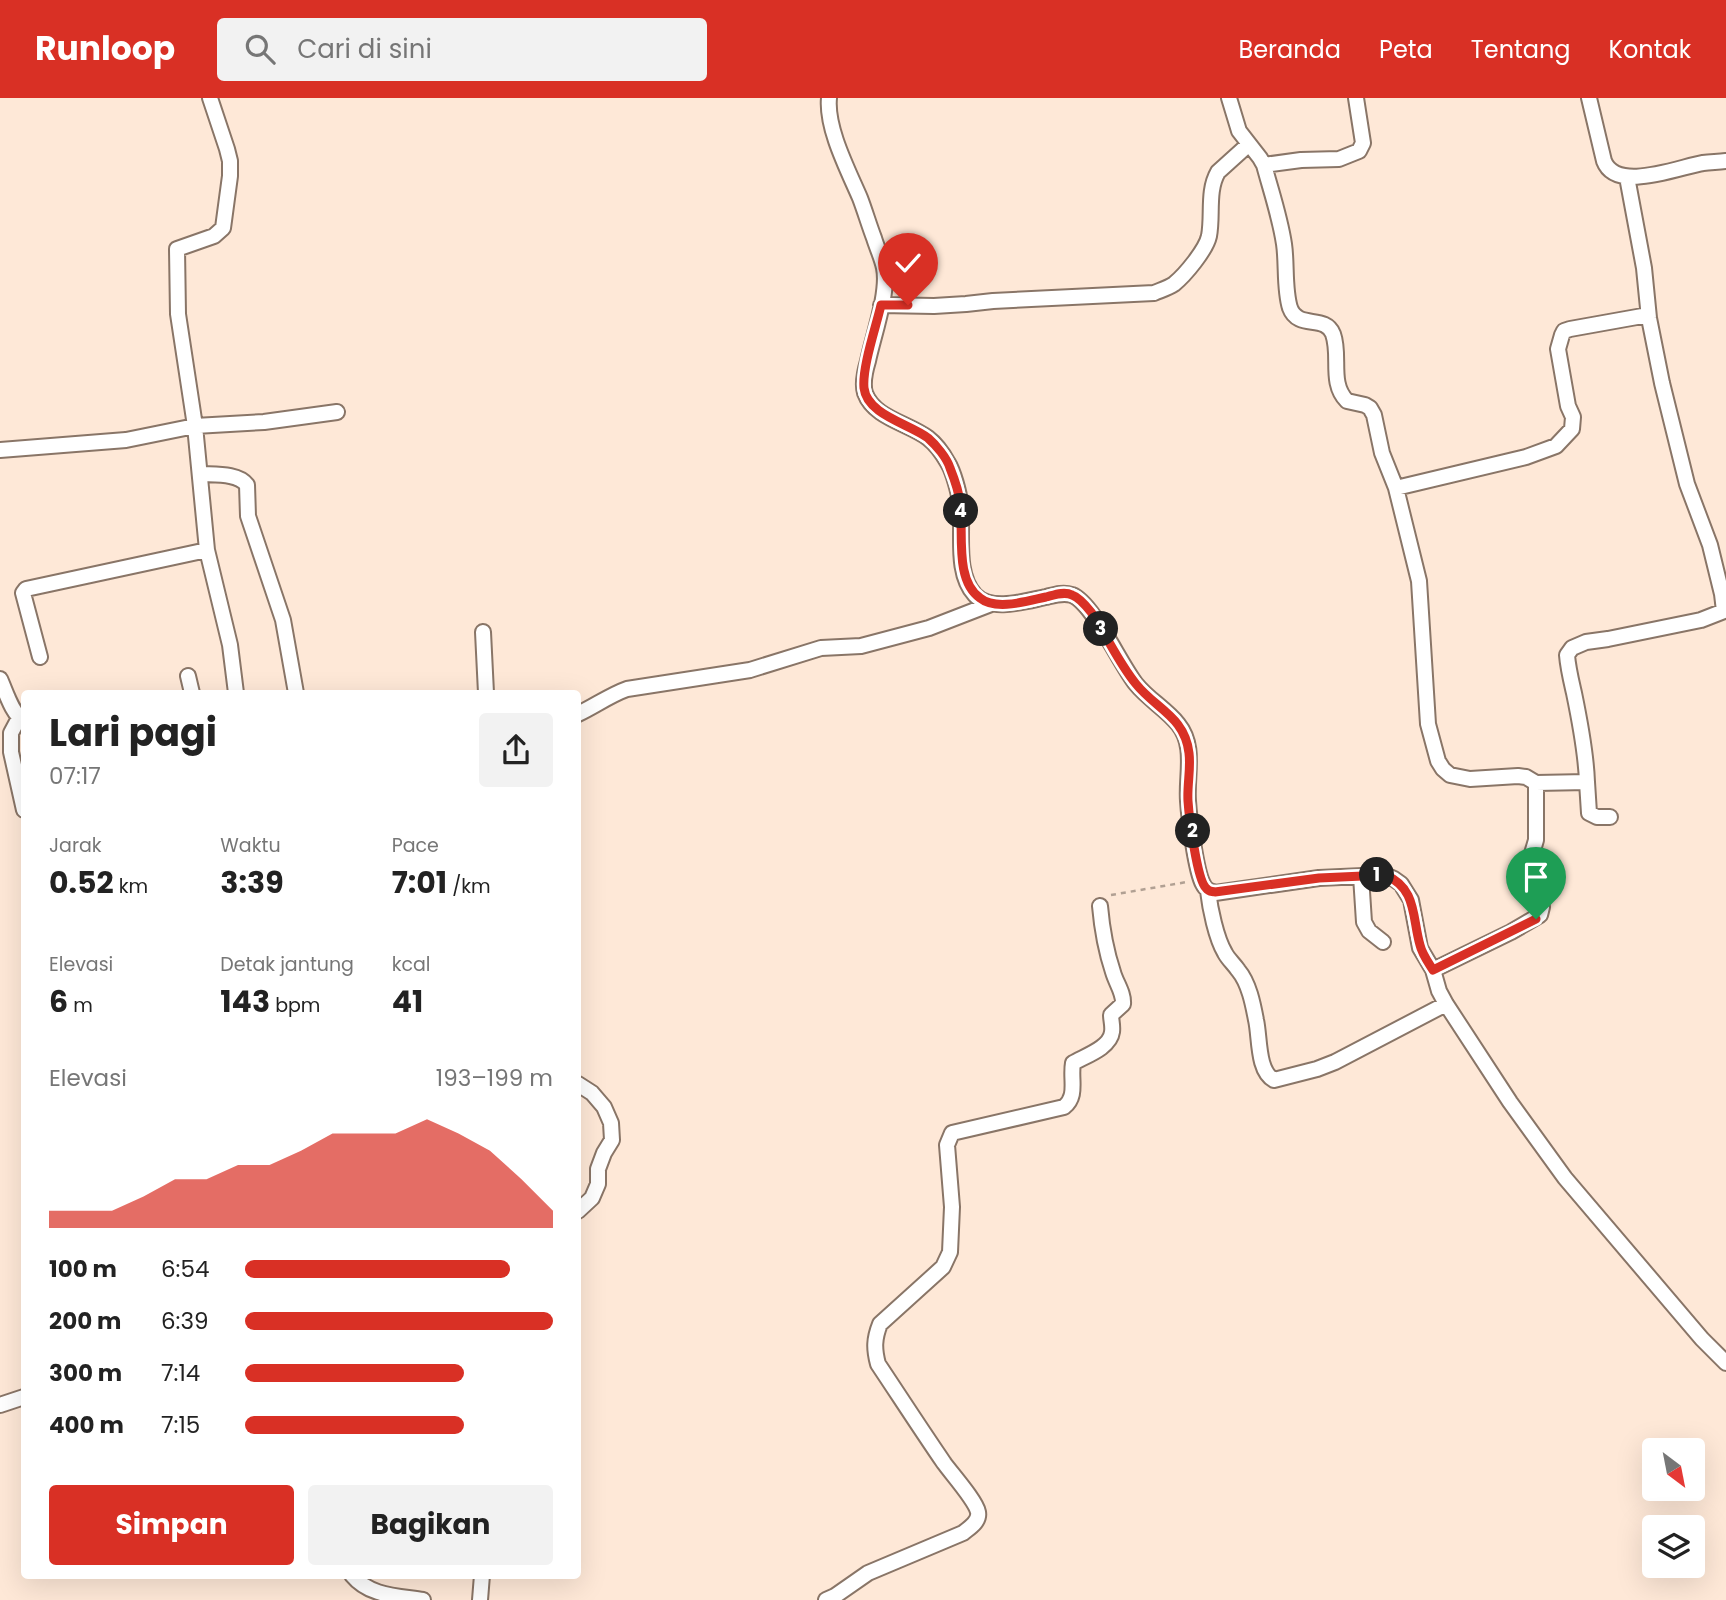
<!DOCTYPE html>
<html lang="id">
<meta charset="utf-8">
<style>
body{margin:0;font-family:Poppins,sans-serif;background:#f2f2f2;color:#222;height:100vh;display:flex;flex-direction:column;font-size:26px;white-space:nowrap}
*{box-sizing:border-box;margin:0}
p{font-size:23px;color:#767676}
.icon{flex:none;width:38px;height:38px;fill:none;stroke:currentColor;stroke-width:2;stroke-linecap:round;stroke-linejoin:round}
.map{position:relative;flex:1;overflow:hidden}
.details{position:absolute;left:21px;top:592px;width:560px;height:889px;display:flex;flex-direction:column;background:#fff;border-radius:7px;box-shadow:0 7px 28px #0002}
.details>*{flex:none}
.needle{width:46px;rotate:148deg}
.fabs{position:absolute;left:1642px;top:1340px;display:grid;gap:14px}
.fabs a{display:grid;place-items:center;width:63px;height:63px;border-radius:7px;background:#fff;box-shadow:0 7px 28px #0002;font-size:35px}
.pin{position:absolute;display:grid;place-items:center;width:60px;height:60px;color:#fff;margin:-72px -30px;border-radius:50% 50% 50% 0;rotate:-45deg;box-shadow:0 0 7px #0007}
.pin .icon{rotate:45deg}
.km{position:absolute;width:35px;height:35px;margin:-18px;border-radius:50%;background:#222;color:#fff;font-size:19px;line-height:35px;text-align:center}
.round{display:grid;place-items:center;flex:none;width:74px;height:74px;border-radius:7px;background:#f2f2f2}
.headline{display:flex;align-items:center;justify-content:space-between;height:119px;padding:0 28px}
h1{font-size:38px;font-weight:700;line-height:52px}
.metrics{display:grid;grid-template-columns:repeat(3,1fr);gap:10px;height:119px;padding:7px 28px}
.metrics div{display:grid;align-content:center}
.metrics b{font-size:30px;font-weight:700}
.metrics small{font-size:19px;font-weight:400}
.metrics p{font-size:19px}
.chart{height:196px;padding:14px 28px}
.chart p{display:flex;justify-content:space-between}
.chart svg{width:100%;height:126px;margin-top:7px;fill:#d93025;opacity:.7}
.cta{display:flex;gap:14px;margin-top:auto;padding:14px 28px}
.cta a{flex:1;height:80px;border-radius:7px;background:#d93025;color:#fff;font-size:28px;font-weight:700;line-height:80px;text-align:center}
.cta a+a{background:#f2f2f2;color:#222}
ul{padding:0 28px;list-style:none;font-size:23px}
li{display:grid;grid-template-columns:112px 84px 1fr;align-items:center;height:52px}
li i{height:18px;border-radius:9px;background:#d93025}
header{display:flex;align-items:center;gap:42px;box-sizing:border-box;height:98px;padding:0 35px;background:#d93025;color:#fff}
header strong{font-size:33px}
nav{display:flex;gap:38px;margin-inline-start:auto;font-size:24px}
.search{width:490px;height:63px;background:#f2f2f2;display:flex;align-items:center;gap:18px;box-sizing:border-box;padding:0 24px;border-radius:7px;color:#767676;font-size:26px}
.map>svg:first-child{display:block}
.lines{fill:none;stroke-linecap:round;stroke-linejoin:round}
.minor-casing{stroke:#897567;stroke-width:18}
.path{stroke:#b1a093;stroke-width:2.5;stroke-dasharray:5 5;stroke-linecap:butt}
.minor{stroke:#fff;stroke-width:14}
.route-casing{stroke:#fff;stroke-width:14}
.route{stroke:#d93025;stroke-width:9}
</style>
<header>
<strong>Runloop</strong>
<div class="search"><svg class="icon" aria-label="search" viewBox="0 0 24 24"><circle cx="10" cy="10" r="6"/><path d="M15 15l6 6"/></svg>Cari di sini</div>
<nav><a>Beranda</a><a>Peta</a><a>Tentang</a><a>Kontak</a></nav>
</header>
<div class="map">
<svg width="1726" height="1502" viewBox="0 0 1726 1502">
<rect width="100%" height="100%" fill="#fee8d7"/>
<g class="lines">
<defs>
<path id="minor" d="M210,0L227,51L230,63V78L223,130L214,138L177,151L178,216L195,328L207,452L230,547L236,595
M829,0C826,30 848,72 860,100C865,113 869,127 874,140C877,150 882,160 884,170C889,194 873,239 868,263C865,273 862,285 865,295C874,320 908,325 928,340C936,346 943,356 948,365C953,373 959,394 960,405C964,433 954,474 975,497C991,514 1026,503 1046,499C1054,497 1063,494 1072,497C1093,505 1120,566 1136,586C1148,601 1166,611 1178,626C1196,648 1186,677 1188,703C1189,719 1196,774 1203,786C1206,792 1209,793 1215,795L1319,780L1385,777L1394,781L1401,786L1411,802L1420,850L1433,872L1439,893L1446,906L1510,1004L1565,1080L1702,1241L1726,1265
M1229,0L1239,33L1260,60L1264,67C1271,93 1280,119 1284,146C1287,166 1284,191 1290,210C1298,232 1325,216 1333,236C1341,258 1329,285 1347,303L1365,307L1370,310L1374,317L1382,355L1396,390L1419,483L1428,626L1438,663L1443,671L1450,677L1470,681L1518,678L1526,679L1536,685V742L1531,759L1532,773L1542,809L1540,817L1511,834L1433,872
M1589,0L1604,63C1616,95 1679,69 1703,65C1711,64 1718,64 1726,63
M1264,67L1301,62L1339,61L1359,53L1363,45L1356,0
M881,207L934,208L966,206L993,203L1154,195C1161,192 1168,190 1174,186C1185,177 1206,152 1209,138C1213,117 1207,93 1218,74L1249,46
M0,352L126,342L195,328L264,324L337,314
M200,376C215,377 238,375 247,387L248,418L283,522L296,595
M1396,390L1526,359L1556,348L1572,331L1573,319L1568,308L1558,251L1562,237L1564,233L1570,231L1648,217
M483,534L486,595
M40,559L23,495L26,491L207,452
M188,578L192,595
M0,581C6,594 12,616 24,623
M578,616C595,608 610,597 627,591L750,572L821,550L861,548L929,530L991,506
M19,620L11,635V654L24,712
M1587,684L1589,715L1597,719H1610
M1536,685L1587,684C1586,655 1580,624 1574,595C1571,582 1568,570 1567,557L1572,550L1586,544L1608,541L1701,522L1724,513L1722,496L1710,447L1687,386L1662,285L1649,220L1644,170L1627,79
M1361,778L1364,824L1369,833L1383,844
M1208,793C1210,810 1216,840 1225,855C1228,861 1234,866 1238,872C1249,885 1253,906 1256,922C1260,939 1257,973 1274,982L1317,971L1335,964L1446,906
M578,986L592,995L604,1009L611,1025L612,1042L604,1055L598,1071V1086L592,1100L578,1113
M0,1307L24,1299
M352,1477C369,1498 397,1498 423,1502
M480,1502L482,1477
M826,1502L835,1498L868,1475L963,1435C969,1430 980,1424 978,1414C976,1403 952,1376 944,1365C922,1333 900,1299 878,1266C874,1251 874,1241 880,1226L943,1169L950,1154L952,1109L947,1047L952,1035L1064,1009C1078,998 1070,981 1073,965C1085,958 1110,950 1112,934C1113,928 1111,922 1111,917L1123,906C1124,895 1116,885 1113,874C1106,853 1102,831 1100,808"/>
</defs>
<use href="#minor" class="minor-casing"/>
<path class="path" d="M1111,797L1187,784"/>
<use href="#minor" class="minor"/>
</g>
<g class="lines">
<defs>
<path id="route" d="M908,207H881C876,229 862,269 864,290C867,317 910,326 928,340C936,347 947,360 950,370C954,380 959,394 960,405C964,433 954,482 980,500C996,513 1027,503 1046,499C1054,497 1064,493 1072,497C1078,499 1087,509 1091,514C1107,538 1118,564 1136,586C1156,611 1185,619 1189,655C1191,671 1187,687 1188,703C1189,718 1197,782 1206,790C1209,794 1211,793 1215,794L1319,780L1385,777C1417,790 1412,819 1420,847C1422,856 1428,864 1433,872L1536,821"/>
</defs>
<use href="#route" class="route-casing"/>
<use href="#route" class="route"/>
</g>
</svg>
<div class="fabs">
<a><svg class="needle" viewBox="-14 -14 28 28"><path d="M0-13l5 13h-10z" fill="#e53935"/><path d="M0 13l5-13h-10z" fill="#767676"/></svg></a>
<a><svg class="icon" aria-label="layers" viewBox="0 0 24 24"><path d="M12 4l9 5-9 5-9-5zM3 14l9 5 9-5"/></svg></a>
</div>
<div class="pin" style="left:1536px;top:821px;background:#1e9e55"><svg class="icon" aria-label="arrive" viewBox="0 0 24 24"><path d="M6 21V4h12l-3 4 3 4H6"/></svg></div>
<div class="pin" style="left:908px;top:207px;background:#d93025"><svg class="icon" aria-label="check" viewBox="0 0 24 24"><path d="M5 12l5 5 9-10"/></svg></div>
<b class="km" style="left:1377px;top:777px">1</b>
<b class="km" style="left:1193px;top:733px">2</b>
<b class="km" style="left:1101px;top:531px">3</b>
<b class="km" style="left:961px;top:413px">4</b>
<section class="details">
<div class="headline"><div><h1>Lari pagi</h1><p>07:17</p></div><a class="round"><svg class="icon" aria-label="share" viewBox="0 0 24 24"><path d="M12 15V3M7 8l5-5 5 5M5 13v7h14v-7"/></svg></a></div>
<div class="metrics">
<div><p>Jarak</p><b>0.52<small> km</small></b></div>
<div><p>Waktu</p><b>3:39</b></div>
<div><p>Pace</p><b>7:01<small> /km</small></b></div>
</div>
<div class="metrics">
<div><p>Elevasi</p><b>6<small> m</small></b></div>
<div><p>Detak jantung</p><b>143<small> bpm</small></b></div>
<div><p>kcal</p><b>41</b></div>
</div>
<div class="chart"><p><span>Elevasi</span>193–199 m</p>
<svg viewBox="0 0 160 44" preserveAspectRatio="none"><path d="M0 44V38L10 38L20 38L30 33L40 27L50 27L60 22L70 22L80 17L90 11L100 11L110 11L120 6L130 11L140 17L150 27L160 38V44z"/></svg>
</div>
<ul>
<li><b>100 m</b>6:54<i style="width:86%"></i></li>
<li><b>200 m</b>6:39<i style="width:100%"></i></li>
<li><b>300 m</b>7:14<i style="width:71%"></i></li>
<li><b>400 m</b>7:15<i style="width:71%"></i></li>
</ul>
<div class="cta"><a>Simpan</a><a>Bagikan</a></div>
</section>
</div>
